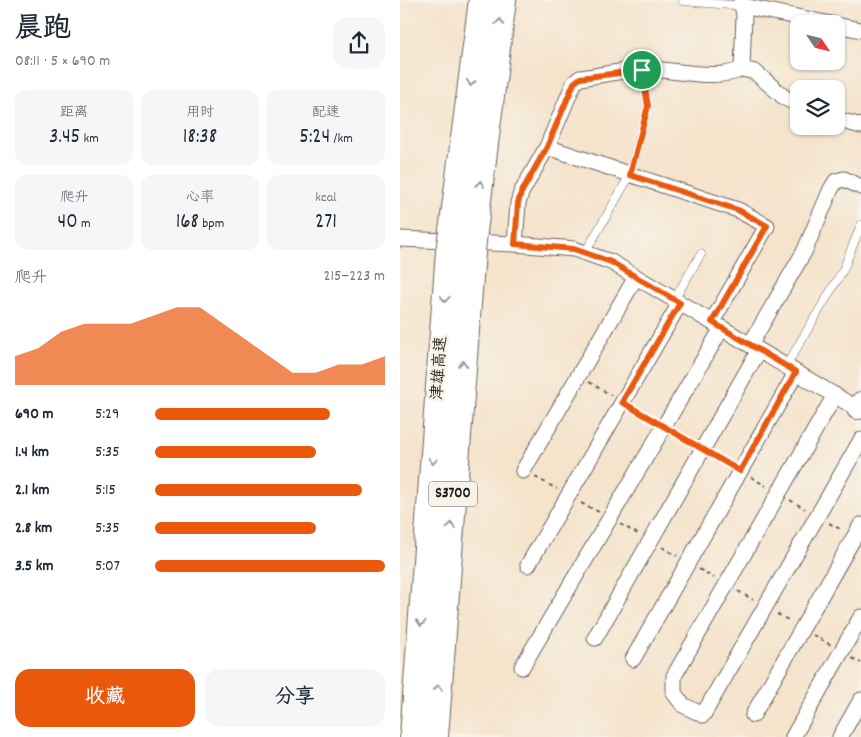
<!DOCTYPE html>
<html lang="zh">
<meta charset="utf-8">
<style>
body{margin:0;font-family:Dekko,"LXGW WenKai TC",sans-serif;background:#f6f6f7;color:#1f2937;height:100vh;display:flex;flex-direction:column;font-size:19px;white-space:nowrap}
*{box-sizing:border-box;margin:0}
p{font-size:16px;color:#747a83}
.icon{flex:none;width:28px;height:28px;fill:none;stroke:currentColor;stroke-width:2;stroke-linecap:round;stroke-linejoin:round}
.map{position:relative;flex:1;overflow:hidden}
.drawer{display:flex;flex-direction:column;background:#fff;width:400px}
.drawer>*{flex:none}
.needle{width:32px;rotate:125deg}
.controls{position:absolute;left:390px;top:15px;display:grid;gap:10px}
.controls a{display:grid;place-items:center;width:55px;height:55px;border-radius:10px;background:#fff;box-shadow:0 1px 4px #0004;font-size:25px}
.pin{position:absolute;display:grid;place-items:center;width:42px;height:42px;color:#fff;margin:-21px;border:2px solid #fff;border-radius:50%;box-shadow:0 1px 5px #0007}
.round{display:grid;place-items:center;flex:none;width:52px;height:52px;border-radius:15px;background:#f6f6f7}
.head{display:flex;align-items:center;justify-content:space-between;height:85px;padding:0 15px}
h1{font-size:28px;font-weight:600;line-height:38px}
.metrics{display:grid;grid-template-columns:repeat(3,1fr);gap:8px;height:85px;padding:5px 15px}
.metrics div{display:grid;align-content:center;border-radius:12px;background:#f6f6f7;text-align:center}
.metrics b{font-size:21px;font-weight:600}
.metrics small{font-size:14px;font-weight:400}
.metrics p{font-size:14px}
.chart{height:140px;padding:10px 15px}
.chart p{display:flex;justify-content:space-between}
.chart svg{width:100%;height:90px;margin-top:5px;fill:#ea580c;opacity:.7}
.primary-button{display:flex;gap:10px;margin-top:auto;padding:10px 15px}
.primary-button a{flex:1;height:58px;border-radius:15px;background:#ea580c;color:#fff;font-size:20px;font-weight:600;line-height:58px;text-align:center}
.primary-button a+a{background:#f6f6f7;color:#1f2937}
ul{padding:0 15px;list-style:none;font-size:16px}
li{display:grid;grid-template-columns:80px 60px 1fr;align-items:center;height:38px}
li i{height:12px;border-radius:6px;background:#ea580c}
main{display:flex;flex:1;min-height:0}
.map>svg:first-child{display:block}
.lines{fill:none;stroke-linecap:round;stroke-linejoin:round}
.lane-casing{stroke:#68625a;stroke-width:9}
.street-casing{stroke:#68625a;stroke-width:17}
.secondary-casing{stroke:#68625a;stroke-width:22}
.highway-casing{stroke:#68625a;stroke-width:28}
.path{stroke:#68625a;stroke-width:2;stroke-dasharray:4 4;stroke-linecap:butt}
.lane{stroke:#fff;stroke-width:8}
.street{stroke:#fff;stroke-width:15}
.secondary{stroke:#fff;stroke-width:20}
.highway{stroke:#fff;stroke-width:26}
.highway-bridge-casing{stroke:#68625a;stroke-width:28;stroke-linecap:butt}
.highway-bridge{stroke:#fff;stroke-width:26}
.oneway{stroke:#999}
.route-casing{stroke:#fff;stroke-width:10}
.route{stroke:#ea580c;stroke-width:6}
.labels{text-anchor:middle;dominant-baseline:central;stroke-width:5;stroke-linejoin:round;paint-order:stroke}
.shield{fill:#f7f3e8;stroke:#5e5c59;stroke-width:1}
.shield-label{font-size:15px;font-weight:bold;fill:#1c1c1c}
.street-label{font-size:16px;fill:#1c1c1c;stroke:#f7f3e8}
</style>
<main>
<section class="drawer">
<div class="head"><div><h1>晨跑</h1><p>08:11 · 5 × 690 m</p></div><a class="round"><svg class="icon" aria-label="share" viewBox="0 0 24 24"><path d="M12 15V3M7 8l5-5 5 5M5 13v7h14v-7"/></svg></a></div>
<div class="metrics">
<div><p>距离</p><b>3.45<small> km</small></b></div>
<div><p>用时</p><b>18:38</b></div>
<div><p>配速</p><b>5:24<small> /km</small></b></div>
</div>
<div class="metrics">
<div><p>爬升</p><b>40<small> m</small></b></div>
<div><p>心率</p><b>168<small> bpm</small></b></div>
<div><p>kcal</p><b>271</b></div>
</div>
<div class="chart"><p><span>爬升</span>215–223 m</p>
<svg viewBox="0 0 160 44" preserveAspectRatio="none"><path d="M0 44V30L10 26L20 18L30 14L40 14L50 14L60 10L70 6L80 6L90 14L100 22L110 30L120 38L130 38L140 34L150 34L160 30V44z"/></svg>
</div>
<ul>
<li><b>690 m</b>5:29<i style="width:76%"></i></li>
<li><b>1.4 km</b>5:35<i style="width:70%"></i></li>
<li><b>2.1 km</b>5:15<i style="width:90%"></i></li>
<li><b>2.8 km</b>5:35<i style="width:70%"></i></li>
<li><b>3.5 km</b>5:07<i style="width:100%"></i></li>
</ul>
<div class="primary-button"><a>收藏</a><a>分享</a></div>
</section>
<div class="map">
<svg width="461" height="737" viewBox="0 0 461 737">
<rect width="100%" height="100%" fill="#f7f3e8"/>
<filter id="ink" filterUnits="userSpaceOnUse"><feTurbulence type="fractalNoise" baseFrequency=".02" numOctaves="2"/><feDisplacementMap in="SourceGraphic" scale="10" xChannelSelector="R" yChannelSelector="G"/><feConvolveMatrix kernelMatrix="1 2 1 2 8 2 1 2 1" color-interpolation-filters="sRGB"/></filter>
<filter id="wash" filterUnits="userSpaceOnUse"><feTurbulence type="fractalNoise" baseFrequency=".0096" numOctaves="4" result="noise"/><feDisplacementMap in="SourceGraphic" scale="20" xChannelSelector="R" yChannelSelector="G"/><feGaussianBlur stdDeviation="1.12" result="paint"/><feColorMatrix in="noise" values="0 0 0 0 0 0 0 0 0 0 0 0 0 0 0 0 0 1.4 0 .05"/><feComposite in="paint" operator="in"/></filter>
<g filter="url(#wash)">
<rect width="100%" height="100%" fill="#f5e3cc"/>
</g>
<g filter="url(#ink)">
<g class="lines">
<defs>
<path id="lane" d="M283,1L343,6
M185,253L230,175L248,106L242,70
M274,300L301,254
M386,366L443,270L461,225"/>
<path id="street" d="M341,0L344,15L342,69
M343,6L431,24
M436,25L461,30
M436,119L461,126
M147,147L338,210L367,226L312,322
M0,239L115,244L174,249L211,262L461,411
M115,244L118,203L121,193L147,147L174,83L180,78C201,75 229,69 250,69C276,70 318,81 342,69L355,72L385,98L399,105
M350,345L404,252L431,189L436,181L444,179L461,187
M435,395L274,676V693L283,705L303,715L461,440
M123,471L236,277
M128,565L280,303
M195,638L359,350
M233,659L396,373
M122,667L322,328
M353,715L461,525
M393,737L461,617
M440,737L461,700"/>
<path id="secondary" d="M457,409L461,402"/>
<path id="highway" d="M52,231L82,0
M74,232L103,0
M13,737L49,251
M35,737L72,252"/>
</defs>
<use href="#lane" class="lane-casing"/>
<use href="#street" class="street-casing"/>
<use href="#secondary" class="secondary-casing"/>
<use href="#highway" class="highway-casing"/>
<path class="path" d="M189,382L211,395
M234,409L252,419
M275,433L291,442
M314,456L329,465
M135,477L157,489
M351,477L366,486
M390,500L405,509
M181,503L199,512
M429,523L442,530
M220,524L238,534
M262,547L277,556
M299,569L314,578
M338,591L353,600
M377,614L390,621
M413,635L431,645
M452,658L461,663"/>
<use href="#lane" class="lane"/>
<use href="#street" class="street"/>
<use href="#secondary" class="secondary"/>
<use href="#highway" class="highway"/>
<defs>
<path id="highway-bridge" d="M49,251L52,231
M72,252L74,232"/>
</defs>
<use href="#highway-bridge" class="highway-bridge-casing"/>
<use href="#highway-bridge" class="highway-bridge"/>
</g>
<defs><path id="oneway-chevron" d="M-2-3.5L2.5 0L-2 3.5" fill="none" stroke-width="1.6" stroke-linecap="round" stroke-linejoin="round" transform="scale(1.25)"/></defs>
<g class="oneway">
<use href="#oneway-chevron" transform="translate(100 22) rotate(-83)"/>
<use href="#oneway-chevron" transform="translate(71 83) rotate(98)"/>
<use href="#oneway-chevron" transform="translate(80 184) rotate(-83)"/>
<use href="#oneway-chevron" transform="translate(45 299) rotate(94)"/>
<use href="#oneway-chevron" transform="translate(63 364) rotate(-86)"/>
<use href="#oneway-chevron" transform="translate(33 461) rotate(94)"/>
<use href="#oneway-chevron" transform="translate(51 526) rotate(-86)"/>
<use href="#oneway-chevron" transform="translate(21 623) rotate(94)"/>
<use href="#oneway-chevron" transform="translate(38 688) rotate(-86)"/>
</g>
</g>
<g class="lines" filter="url(#ink)">
<defs>
<path id="route" d="M242,70L248,106L230,175L338,210L367,226L312,322L396,372L340,471L222,402L280,303L211,262L174,249L115,244L118,203L121,193L147,147L174,83L180,78Z"/>
</defs>
<use href="#route" class="route-casing"/>
<use href="#route" class="route"/>
</g>
<g class="labels">
<rect class="shield" x="29" y="481.5" width="48" height="25" rx="4"/>
<g class="shield-label">
<text x="53" y="494">S3700</text>
</g>
<g class="street-label">
<text transform="translate(40 368) rotate(-86)">津雄高速</text>
</g>
</g>
</svg>
<div class="controls">
<a><svg class="needle" viewBox="-14 -14 28 28"><path d="M0-13l5 13h-10z" fill="#e53935"/><path d="M0 13l5-13h-10z" fill="#747a83"/></svg></a>
<a><svg class="icon" aria-label="layers" viewBox="0 0 24 24"><path d="M12 4l9 5-9 5-9-5zM3 14l9 5 9-5"/></svg></a>
</div>
<div class="pin" style="left:242px;top:70px;background:#1e9e55"><svg class="icon" aria-label="arrive" viewBox="0 0 24 24"><path d="M6 21V4h12l-3 4 3 4H6"/></svg></div>
</div>
</main>
